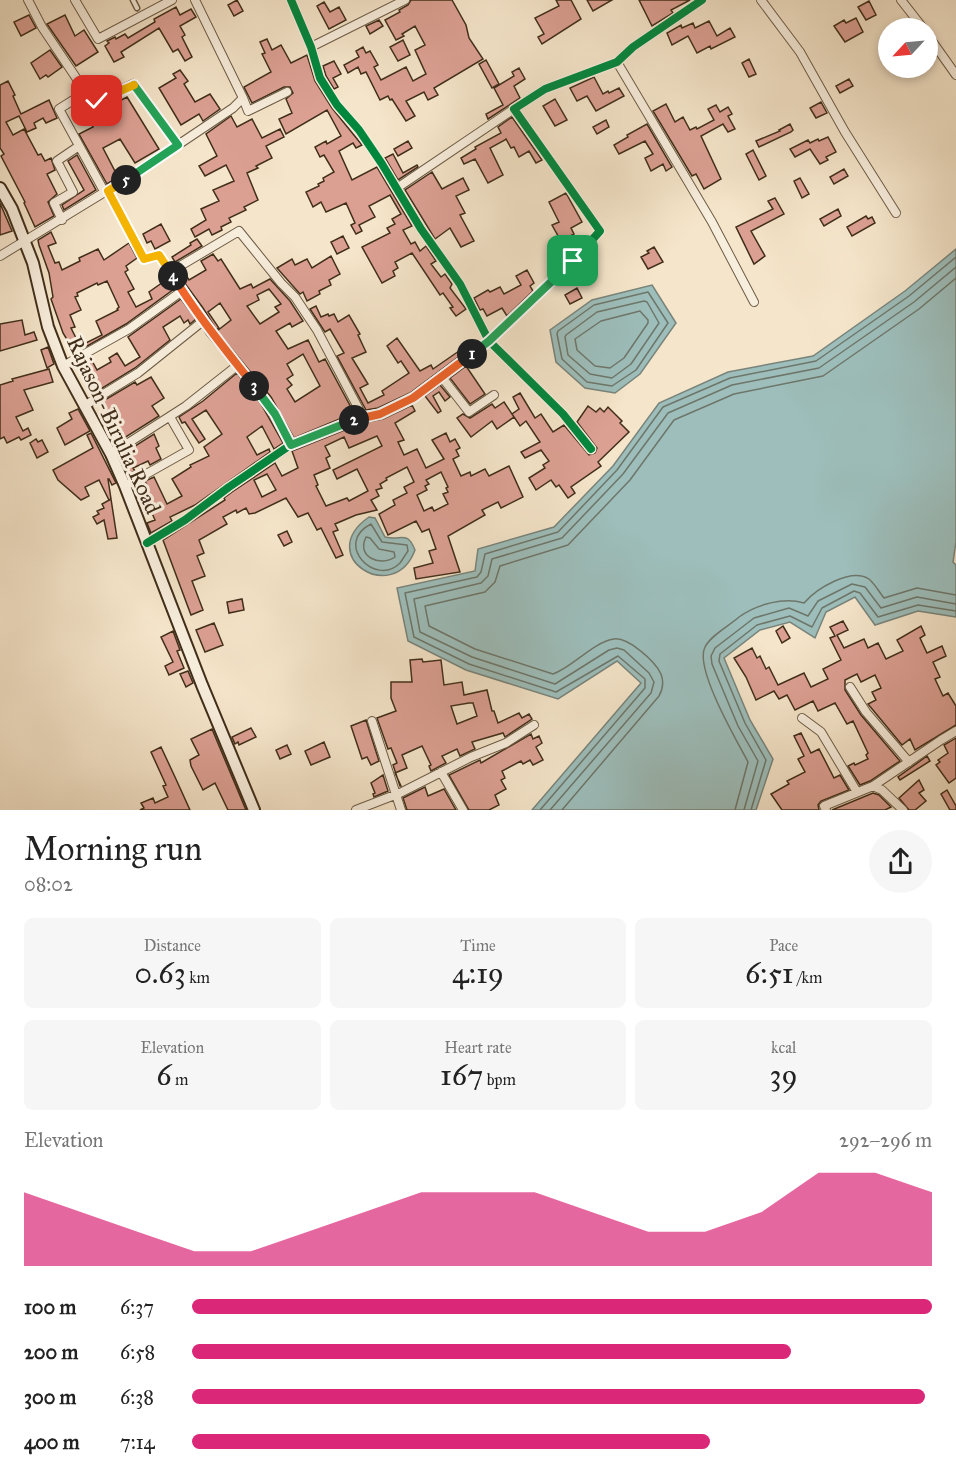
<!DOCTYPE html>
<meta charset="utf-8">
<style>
body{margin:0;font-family:"IM FELL Great Primer",serif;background:#f6f6f6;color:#222;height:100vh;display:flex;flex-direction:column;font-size:22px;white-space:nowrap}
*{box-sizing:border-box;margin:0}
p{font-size:20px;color:#767676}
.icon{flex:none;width:33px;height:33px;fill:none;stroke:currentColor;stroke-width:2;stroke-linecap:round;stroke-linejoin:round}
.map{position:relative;height:810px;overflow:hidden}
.panel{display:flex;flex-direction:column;background:#fff;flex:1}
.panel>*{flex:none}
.needle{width:39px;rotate:244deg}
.tools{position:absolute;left:878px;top:18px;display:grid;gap:12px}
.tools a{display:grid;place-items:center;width:60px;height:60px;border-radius:50%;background:#fff;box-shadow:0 3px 9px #0003;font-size:30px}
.pin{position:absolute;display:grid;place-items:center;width:51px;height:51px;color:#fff;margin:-26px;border-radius:12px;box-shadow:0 3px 9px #0006}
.km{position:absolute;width:30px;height:30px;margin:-15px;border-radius:50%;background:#222;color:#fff;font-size:16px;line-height:30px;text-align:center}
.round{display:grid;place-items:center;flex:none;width:63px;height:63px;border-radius:32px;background:#f6f6f6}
.summary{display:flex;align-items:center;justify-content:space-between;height:102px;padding:0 24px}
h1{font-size:33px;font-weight:600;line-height:45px}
.metrics{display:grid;grid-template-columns:repeat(3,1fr);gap:9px;height:102px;padding:6px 24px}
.metrics div{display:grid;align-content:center;border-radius:9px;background:#f6f6f6;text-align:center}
.metrics b{font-size:30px;font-weight:600}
.metrics small{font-size:16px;font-weight:400}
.metrics p{font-size:16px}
.chart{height:168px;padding:12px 24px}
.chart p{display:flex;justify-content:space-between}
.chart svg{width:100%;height:108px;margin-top:6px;fill:#db2777;opacity:.7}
ul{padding:0 24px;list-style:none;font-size:20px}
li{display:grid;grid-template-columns:96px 72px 1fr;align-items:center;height:45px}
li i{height:15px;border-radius:8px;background:#db2777}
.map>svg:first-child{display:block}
.water{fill:#9dbebb;stroke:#78847b;stroke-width:1.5}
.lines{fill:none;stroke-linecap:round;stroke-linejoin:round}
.shore{stroke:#6e766a;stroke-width:1.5}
.building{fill:#dca093;stroke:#402e1a;stroke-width:1.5;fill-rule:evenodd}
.lane-casing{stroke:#6d5c46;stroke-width:7}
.street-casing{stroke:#6d5c46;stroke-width:10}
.secondary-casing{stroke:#402e1a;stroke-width:14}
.lane{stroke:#f8eedd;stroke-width:4}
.street{stroke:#f8eedd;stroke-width:8}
.secondary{stroke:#f8eedd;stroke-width:10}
.cycleway-casing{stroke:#f8eedd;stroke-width:11}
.cycleway{stroke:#00873e;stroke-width:8}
.split-1-casing{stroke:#fff;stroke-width:12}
.split-2-casing{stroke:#fff;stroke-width:12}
.split-3-casing{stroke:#fff;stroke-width:12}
.split-4-casing{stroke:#fff;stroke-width:12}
.split-5-casing{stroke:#fff;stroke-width:12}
.split-6-casing{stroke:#fff;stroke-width:12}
.split-7-casing{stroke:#fff;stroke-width:12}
.split-1{stroke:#22a559;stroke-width:8}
.split-2{stroke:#f0652b;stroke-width:8}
.split-3{stroke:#22a559;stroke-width:8}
.split-4{stroke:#f0652b;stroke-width:8}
.split-5{stroke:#f5b400;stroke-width:8}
.split-6{stroke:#22a559;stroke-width:8}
.split-7{stroke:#f5b400;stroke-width:8}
.labels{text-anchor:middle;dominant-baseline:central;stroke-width:6;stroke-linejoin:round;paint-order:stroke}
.street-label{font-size:22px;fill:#402e1a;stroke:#f8eedd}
</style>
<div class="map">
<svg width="956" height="810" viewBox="0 0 956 810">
<rect width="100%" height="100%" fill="#f5e5ca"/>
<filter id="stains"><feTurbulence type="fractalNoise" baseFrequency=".00333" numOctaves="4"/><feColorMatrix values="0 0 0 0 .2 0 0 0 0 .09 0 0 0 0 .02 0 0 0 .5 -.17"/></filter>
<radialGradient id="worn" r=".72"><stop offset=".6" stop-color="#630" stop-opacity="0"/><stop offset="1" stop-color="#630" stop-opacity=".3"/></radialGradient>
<path class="water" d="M956,249V542L953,562L956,565V617L918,611L875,625L855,597L826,612L815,638L790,622L760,630L724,658L750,720L773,759L756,810H532L641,683L617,661L558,699L466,670L408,641L397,588L475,571L478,549L554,527L613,466L659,403L728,372L813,356L905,291Z
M652,285L676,323L640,374L615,393L585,388L556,362L550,330L592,300Z
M369,517L375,518L385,537C402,541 407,530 415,550C394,607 313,556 369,517Z"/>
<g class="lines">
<path class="shore" d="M648,292L668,323L636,370L612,386L587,382L562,359L557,334L558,331L594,305Z
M644,301L647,302L659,323L631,364L612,378L590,374L568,355L565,337L566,335L597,312Z
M640,311L648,320V323L624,358L610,368L595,366L577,350L575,339L601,321Z
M371,524L382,542L407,545L408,551C405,555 403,559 400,563C375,588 333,543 371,524Z
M366,537L370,538L379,549L394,552L395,557C380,567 356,557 366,537Z
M540,810L645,688V679L618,656L556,692L469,664L414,637L405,593L477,577L481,572L485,554L558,532L617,470L663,407L730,378L816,361L909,296L956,257
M550,810L651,693L654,682L649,673L624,650L617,648L609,650L555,684L472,657L420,632L414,599L481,583L488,576L492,559L562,538L623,474L668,413L732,385L819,368L914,302L956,267
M562,810L659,696C663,689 664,682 661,674C655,661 628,637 614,639C593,642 573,667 553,674L475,649L429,626L425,606L485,592L495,582L500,566L568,545L630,480L674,420L734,394L823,376L919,309L956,278
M735,810L748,762C737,741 694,668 705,647C711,635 729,626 739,617C757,604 784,597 804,603C816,589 851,567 869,579C875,584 879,592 884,598L917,588L956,595
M744,810L758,761L738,726L712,664L711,656L715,648L754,618L789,608L808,616L818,601L852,584L865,587L881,608L917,597L956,604
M751,810L766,760L745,723L719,661L720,654L757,625L790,616L812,627L822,608L854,591L860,593L878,617L918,605L956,611"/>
</g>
<path class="building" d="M237,0L243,11L234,16L228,5Z
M411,0H452L466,25L469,38L483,59L434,88L438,95L428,100L424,92L406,101L415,116L406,121L392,99L390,100L388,96L380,100L366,72L361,74L358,67L348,73L344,65L359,57L356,51L363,47L366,53L370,51L378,65L374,67L381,80L406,67L413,81L426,74L415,50L425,45L415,26L402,34L404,36L396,40L385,20L400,12L399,10L408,5Z
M556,0H571L581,19L542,44L538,37L544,34L535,18L559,6Z
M587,0H612L593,11Z
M639,0H690L671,10L673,13L652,26Z
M869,1L876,15L866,20L858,7Z
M324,2L330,12L339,7L346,20L329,29L317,6Z
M176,7L180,15L191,9L196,17L180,26L185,35L182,37L192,57L185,61L178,49L173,52L159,28L121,52L124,57L114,62L105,46L109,43L107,41L115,37L116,39L125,34L128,38L155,22L154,19Z
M29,15L36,28L21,36L14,22Z
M65,15L75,36L84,30L98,52L76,66L47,24Z
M856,18L863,32L845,42L834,26L844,20L846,23Z
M379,20L383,26L370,34L366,26Z
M709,21L717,36L730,28L735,37L711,49L710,46L697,53L688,36L672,45L667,33L681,25L682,28L693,23L695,28Z
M267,39L272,50L281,45L291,63L307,55L315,81L332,108L362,145L356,148L353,143L339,151L352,180L377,167L412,226L403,230L411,244L415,242L420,251L426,246L436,261L431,264L441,277L445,274L452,284L450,288L466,309L456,316L450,308L453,307L443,293L440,295L412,253L395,262L398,268L393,271L395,276L382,283L362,247L390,233L387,228L395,224L392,219L401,214L390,195L369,206L375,217L359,225L362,231L356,234L351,225L355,223L346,203L326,212L321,202L313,207L306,192L319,186L318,184L324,181L323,178L334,172L324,155L320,157L315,147L326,141L327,144L341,136L327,110L286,134L279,119L292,113L286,99L293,93L290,87H284L252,103L244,87L271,72L262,54L265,53L260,42Z
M403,40L410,55L398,61L390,47Z
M50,50L62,67L48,77L46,75L40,79L31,63Z
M749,59L756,74L749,77L742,63Z
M486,60L499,84L492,88L479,64Z
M334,61L341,74L333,78L338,87L334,89L326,76L323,66Z
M519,68L525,79L514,86L520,98L488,119L486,114L503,105L494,88L514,76L512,72Z
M180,70L188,81L184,84L195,102L210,94L220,109L203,121L199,114L181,125L159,88L176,78L173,74Z
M96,76L104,91L96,95L87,81Z
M594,77L603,94L608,91L609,93L619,88L624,96L596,111L587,96L577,101L570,88Z
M849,79L853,86L840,93L836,86Z
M8,81L15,95L13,96L21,114L49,100L57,118L46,123L43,118L34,123L36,128L27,132L19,116L6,122L13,135L24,129L38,155L41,154L45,161L51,158L55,170L47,174L57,194L48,202L54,216L35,227L24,203L25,202L1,156L4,154L0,148V85Z
M127,97L159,149L135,163L120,139L103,148L118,177L107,184L79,134L93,127L80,103L84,100L88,105L97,107L110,101L112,105Z
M555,99L567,120L555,126L543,106Z
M821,102L827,113L816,118L810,108Z
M666,104L675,122L683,117L690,130L696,127L697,129L714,120L708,109L716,105L720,112L728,107L732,114L728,116L735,129L728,132L723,124L701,136L721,179L704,189L696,174L692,176L653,111Z
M231,116L237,127L252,119L262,138L280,129L284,137L266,146L272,158L256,166L258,168L247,173L258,200L244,207L246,210L229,218L231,222L221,227L222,230L212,235L209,229L195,237L191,229L206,220L201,209L219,201L213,190L234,181L226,165L205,176L199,166L217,156L206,134Z
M512,117L542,160L536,163L529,151L519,157L514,147L511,148L506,139L505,140L490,148L503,175L488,183L475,159L464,164L461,158L476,149L475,147L501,133L498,127Z
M606,120L609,127L597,134L593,127Z
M647,124L672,167L666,171L663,164L651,171L645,158L653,154L645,141L619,154L614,145L628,137L627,135Z
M790,124L793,130L791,132L759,147L756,141L780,131L779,130Z
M828,137L836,152L826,157L828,160L820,164L810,149L795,157L790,149L808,140L810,143L818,139L819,141Z
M408,141L412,148L398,156L394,149Z
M753,150L766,176L759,180L746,154Z
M393,154L403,173L417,165L418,167L398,180L385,158Z
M77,155L96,190L64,210L62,205L84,190L68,161Z
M844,169L848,176L834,184L830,177Z
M432,172L442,189L463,178L469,190L456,196L465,213L460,215L474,241L461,247L450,228L435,239L405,190Z
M800,178L809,194L802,198L794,181Z
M566,193L582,222L571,228L574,234L561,241L552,225L559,222L549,202Z
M775,198L784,214L751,231L765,256L754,264L736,227L773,209L768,201Z
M0,203L12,231L0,235Z
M838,209L841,216L824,226L820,219Z
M866,216L868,219L872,217L875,223L852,236L847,227Z
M161,224L170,241L155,249L151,241L147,243L143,234Z
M51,232L56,243L48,246L55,263L59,262L62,270L80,261L79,258L98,249L104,260L129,243L137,258L126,266L128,270L125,272L134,289L128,292L136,307L152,299L149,292L166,280L167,282L169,281L174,289L126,324L75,353L63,333L51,299L53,297L49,273L39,245L38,240ZM107,281L119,307L117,309L118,310L96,321L102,335L80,346L71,328L75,327L70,315L81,310L75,297L78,296L77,293L97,283L98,285Z
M343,236L349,248L337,254L331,242Z
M197,239L202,246L175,262L172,257L191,245L190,243Z
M654,247L663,262L648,269L641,257L649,253L647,251Z
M213,254L218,261L221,259L240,289L251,284L253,288L270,279L290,301L303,321L292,327L290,323L276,331L288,349L308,340L319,362L325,359L354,413L294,438L271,397L217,331L231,320L220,303L208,312L219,328L216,329L203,308L181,278L186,275L189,280L206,270L201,261ZM269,289L281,304L275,307L279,312L260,324L247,306L259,300L257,295ZM303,354L320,386L295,402L287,389L292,385L287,379L293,375L287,364Z
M331,256L340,274L329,280L331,285L319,291L320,294L307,301L303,292L300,294L277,268L292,259L295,265L307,259L312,268Z
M527,270L534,283L530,286L533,291L507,316L502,308L487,316L483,309L480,310L474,298L488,290L490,292L500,287L504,294L521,285L516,276Z
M577,288L582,298L570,304L565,295Z
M181,299L196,319L190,324L188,320L184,323L180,316L163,327L170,340L135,368L96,392L82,362L90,357L97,370L111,362L109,358L117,353L125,366L140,357L128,337Z
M316,306L321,317L328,314L329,316L334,314L338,322L349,315L360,334L358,335L366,352L352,358L368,384L360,388L368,403L384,395L382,391L409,373L401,361L398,363L387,346L397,338L420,371L431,365L433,369L459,351L461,355L410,393L378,408L366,410L337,356L344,353L330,329L325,332L310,309Z
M22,320L25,335L34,332L37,340L0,351V324Z
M48,347L54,364L47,368L41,350Z
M466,366L485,394L470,404L450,378Z
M49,369L53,382L24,390L33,410L16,417L23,431L28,428L31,435L21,440L19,437L7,443L4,437L0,439V385L13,381L12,379Z
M237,373L261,404L283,443L274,449L262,426L247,437L257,455L269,449L270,452L195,505L170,517L172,521L151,533L147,523L155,520L143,493L149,489L145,481L154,477L167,504L182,496L172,479L191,467L190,465L209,456L204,447L222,434L206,410L192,419L205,439L199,443L185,422L182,423L179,417L203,401Z
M151,377L164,398L152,406L159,416L121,440V439L113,443L105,426L112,423L104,408L106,407L103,401L135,382L137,385Z
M440,385L450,397L445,401L439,392L433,396L441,411L438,413L425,396Z
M520,393L535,418L541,414L553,432L564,425L589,455L595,453L597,448L577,422L588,406L596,412L600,408L604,412L608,407L622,421L620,423L629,432L598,462L601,466L571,487L575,493L568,498L559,485L556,487L551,480L536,490L529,478L545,468L543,465L549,461L541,450L525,458L521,452L540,442L526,421L520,426L512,414L519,409L513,397Z
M504,402L514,417L497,429L492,421L471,437L457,418L463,414L470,418L492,404L495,408Z
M412,405L415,411L395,423L404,440L398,442L404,455L417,449L426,468L444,459L432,440L446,433L450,442L455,439L460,448L456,450L459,456L453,459L461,476L470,472L471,476L485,469L489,476L509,466L523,497L501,508L498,502L482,510L485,515L448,536L460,572L416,579L414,568L433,563L429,551L436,549L429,529L422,532L416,521L388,535L379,514L395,505L393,500L407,493L404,487L414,482L407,467L386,478L387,480L380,484L382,488L376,490L379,496L371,500L377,510L356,515L335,524L338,530L333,532L343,555L336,558L321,528L317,530L308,513L298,517L286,498L255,513L249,514L246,508L237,513L236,510L223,517L227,524L199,540L204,553L197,556L205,576L192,581L203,610L191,615L163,540L225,500L224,498L232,492L275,463L282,476L298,468L292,451L362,423L383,419ZM377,436L382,446L333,470L337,479L357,469L368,491L349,501L347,498L326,506L316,486L318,485L314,475L330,468L326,458L330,456L325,446L344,437L349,448ZM441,472L448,487L446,488L448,492L443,494L448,504L434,511L432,507L424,511L417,495L427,490L425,486L429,484L426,480ZM267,474L276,490L262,497L254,480Z
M78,409L90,431L65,445L57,428L72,419L69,413Z
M91,433L116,483L112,485L109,479H108L111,499L109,500L99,480L85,487L89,496L81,500L58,480L53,470L93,448L87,435Z
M154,434L159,446L156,448L161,459L150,465L148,461L133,468L135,471L128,474L121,458L128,454L127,451Z
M36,439L38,442L42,440L48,452L37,458L30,443Z
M111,499L117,538L108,539L104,520L97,524L93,517L99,514L97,511L104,508L102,504Z
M287,531L292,542L284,546L278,535Z
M242,599L244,610L229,613L227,602Z
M843,621L848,630L837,635L844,648L864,639L868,648L878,643L886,659L903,651L897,640L921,626L925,635L920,638L927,653L942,646L946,656L933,662L940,677L935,679L943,696L948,693L956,706V725L915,750L910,739L902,745L868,704L876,700L872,692L881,688L875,675L861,682L857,674L845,680V690L861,715L900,761L870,781L860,785L848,766L854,763L855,765L868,759L866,755L868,753L853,721L847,724L835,703L818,711L813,701L795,710L787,695L779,699L774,691L756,700L746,677L734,658L752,648L757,658L760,656L766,669L769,667L778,685L804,673L811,687L828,679L823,669L841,660L830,638L835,636L830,627Z
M214,623L223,645L205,652L196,630Z
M783,626L790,638L782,643L776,631Z
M173,631L180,650L177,651L184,668L169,675L165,666L173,662L161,637Z
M422,659L423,662L441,660L444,685L462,682L464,695L487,690L492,711H494L498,723L519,713L522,718L529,714L532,719L505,737L503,733L472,742L475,749L460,756L457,749L442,756L446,763L431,771L429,766L431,765L422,746L402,755L407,768L395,773L401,786H400L393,765L397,763L391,748L388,749L377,718L396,711L391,698V682H412L410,660ZM469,703H473L477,716L457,724L451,706Z
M188,671L193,683L186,687L180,674Z
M366,720L379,761L371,765L367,757L362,759L351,726Z
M251,728L256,737L239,745L238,742L235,744L232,737Z
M212,729L246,810H228L215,783L203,790L191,766L190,760L199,755L191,739Z
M801,733L811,753L819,749L834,778L840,775L849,790L821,801L818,805L819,810H782L771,794L789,784L787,781L805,772L798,759L804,756L794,736Z
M531,734L533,739L539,736L542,743L536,747L543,760L533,765L530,760L523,764L521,761L502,771L505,778L501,780L506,789L495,795L499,805L489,810H469L449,775L480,760L481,763Z
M956,738V778L949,783L936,765L940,762L938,760L948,753L944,745Z
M324,742L330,757L311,765L305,751Z
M287,745L291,754L280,759L276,750Z
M161,747L175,777L190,810H140L144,808L141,803L153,798L155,803L168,797L163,786L166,785L151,752Z
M927,756L930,761L900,780L898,777Z
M383,775L388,791L374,797L373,794L375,793L371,783Z
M919,780L924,790L919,793L926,801L915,810H909L899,798Z
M425,787L428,796L444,789L456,810H407L403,798Z
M947,790L956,806V810H950L941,794Z
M873,793L879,795L891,807L885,810H832Z"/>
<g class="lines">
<defs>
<path id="lane" d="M133,0L137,8"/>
<path id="street" d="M28,0L42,27L91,100L97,101L133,84L178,145
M75,0L98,39L172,0
M761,0L800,52L845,132L896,213
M901,0L923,28
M927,34L956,75
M311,47L405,0
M617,62L712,222L754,302
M86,92L59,109L105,193
M243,98L248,111L287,92
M397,188L514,109
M62,220L54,203L73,192L57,161L79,146
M0,256L139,171L233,108L243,98L195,0
M170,272L239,231L281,283L295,297L317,330L363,417
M182,291L198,311L210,332L238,365
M63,366L129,329L182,291L159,255L144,259L108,191
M441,376L469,412L494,395
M84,406L138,373L203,321
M591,449L563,414L489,341L573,261L600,231L514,109L545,89L617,62L633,47L702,0
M111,454L186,406L238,365L266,401L291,445
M125,486L189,450L170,417
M147,543L185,520L229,487L289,446L361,417L380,414L413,398L489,341L460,284L421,229L382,164L359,130L337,105L320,78L311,47L291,0
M850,687L866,712L909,762
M802,718L821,732L857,792
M372,721L401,810
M441,772L463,810
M873,786L882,790L903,810
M356,810L400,793L471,757L506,743L534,725
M826,810L824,806L873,786L941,740L956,731"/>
<path id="secondary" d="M0,188L12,209L33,263L48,327L63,366L111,454L125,486L202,685L254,810"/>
</defs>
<use href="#lane" class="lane-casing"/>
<use href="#street" class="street-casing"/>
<use href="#secondary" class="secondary-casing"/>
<use href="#lane" class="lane"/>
<use href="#street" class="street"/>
<use href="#secondary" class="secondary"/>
<defs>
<path id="cycleway" d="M591,449L563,414L489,341L573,261L600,231L514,109L545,89L617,62L633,47L702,0
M147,543L185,520L229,487L289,446L361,417L380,414L413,398L489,341L460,284L421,229L382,164L359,130L337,105L320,78L311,47L291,0"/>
</defs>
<use href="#cycleway" class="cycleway-casing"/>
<use href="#cycleway" class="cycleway"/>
</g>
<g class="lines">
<defs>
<path id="split-1" d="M472,354L489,341L573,261"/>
<path id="split-2" d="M354,420L380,414L413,398L472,354"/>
<path id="split-3" d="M254,386L275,414L291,445L354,420"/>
<path id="split-4" d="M173,276C197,315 226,350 254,386"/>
<path id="split-5" d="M126,180L108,191L144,259L159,255L173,276"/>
<path id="split-6" d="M126,180L178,145L134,85"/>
<path id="split-7" d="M97,101L134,85"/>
</defs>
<use href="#split-1" class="split-1-casing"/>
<use href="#split-2" class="split-2-casing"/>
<use href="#split-3" class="split-3-casing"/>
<use href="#split-4" class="split-4-casing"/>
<use href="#split-5" class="split-5-casing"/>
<use href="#split-6" class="split-6-casing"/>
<use href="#split-7" class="split-7-casing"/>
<use href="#split-1" class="split-1"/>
<use href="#split-2" class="split-2"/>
<use href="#split-3" class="split-3"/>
<use href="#split-4" class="split-4"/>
<use href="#split-5" class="split-5"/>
<use href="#split-6" class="split-6"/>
<use href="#split-7" class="split-7"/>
</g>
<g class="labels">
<g class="street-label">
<text transform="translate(114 425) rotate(65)">Rajason-Birulia Road</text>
</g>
</g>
<rect width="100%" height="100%" filter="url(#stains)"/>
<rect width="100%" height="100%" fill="url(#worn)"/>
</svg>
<div class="tools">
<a><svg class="needle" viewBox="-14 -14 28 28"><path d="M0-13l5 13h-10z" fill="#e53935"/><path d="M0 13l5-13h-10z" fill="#767676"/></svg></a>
</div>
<div class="pin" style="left:573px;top:261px;background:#1e9e55"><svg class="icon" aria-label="arrive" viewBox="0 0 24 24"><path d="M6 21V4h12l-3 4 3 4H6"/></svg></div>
<div class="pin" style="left:97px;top:101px;background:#d93025"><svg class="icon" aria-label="check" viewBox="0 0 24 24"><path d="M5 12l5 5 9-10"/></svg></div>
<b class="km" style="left:472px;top:354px">1</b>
<b class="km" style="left:354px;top:420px">2</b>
<b class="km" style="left:254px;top:386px">3</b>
<b class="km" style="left:173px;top:276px">4</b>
<b class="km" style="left:126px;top:180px">5</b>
</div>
<section class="panel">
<div class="summary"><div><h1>Morning run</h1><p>08:02</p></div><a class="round"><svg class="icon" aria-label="share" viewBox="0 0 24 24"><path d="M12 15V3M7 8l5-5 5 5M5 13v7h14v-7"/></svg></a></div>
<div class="metrics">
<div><p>Distance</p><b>0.63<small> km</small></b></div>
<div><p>Time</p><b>4:19</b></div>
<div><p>Pace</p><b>6:51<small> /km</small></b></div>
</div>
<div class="metrics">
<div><p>Elevation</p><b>6<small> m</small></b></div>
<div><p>Heart rate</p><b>167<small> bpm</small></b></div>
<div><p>kcal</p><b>39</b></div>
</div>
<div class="chart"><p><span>Elevation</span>292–296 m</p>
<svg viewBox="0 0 160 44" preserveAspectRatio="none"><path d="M0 44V14L10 22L20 30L30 38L40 38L50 30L60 22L70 14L80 14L90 14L100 22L110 30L120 30L130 22L140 6L150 6L160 14V44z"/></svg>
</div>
<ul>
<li><b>100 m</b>6:37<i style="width:100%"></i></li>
<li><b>200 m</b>6:58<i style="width:81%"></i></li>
<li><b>300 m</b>6:38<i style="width:99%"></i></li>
<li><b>400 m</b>7:14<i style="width:70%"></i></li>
</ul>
</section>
